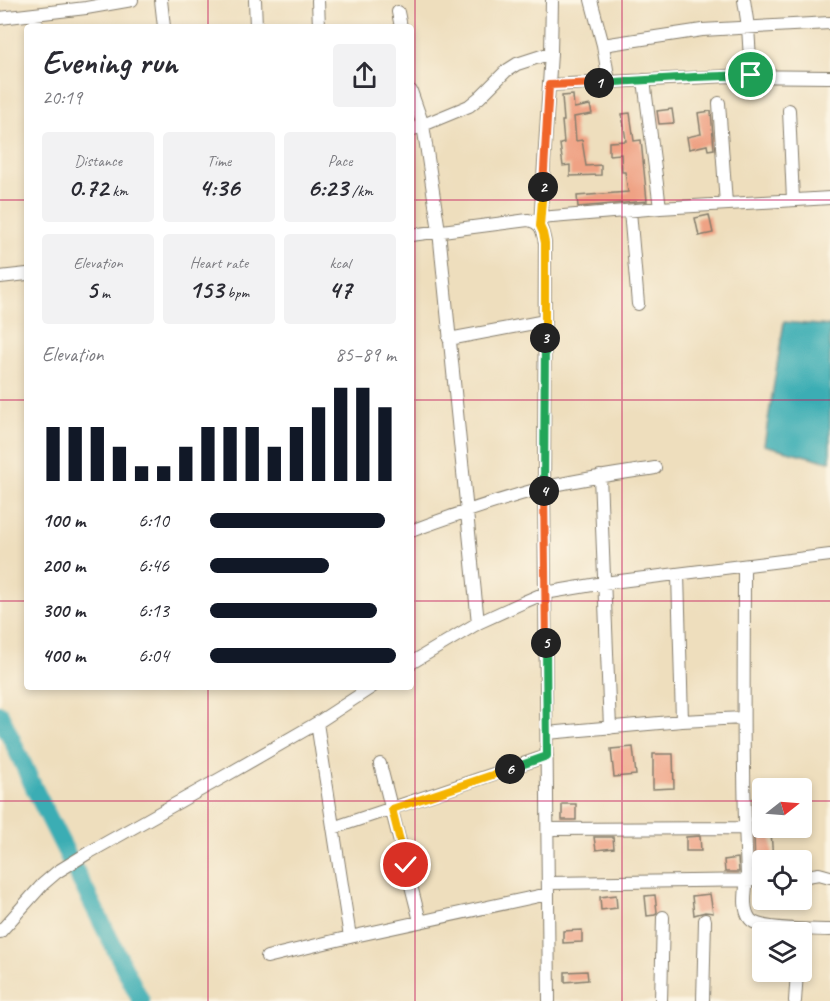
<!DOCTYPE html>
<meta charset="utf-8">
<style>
body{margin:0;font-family:Caveat,sans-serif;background:#f2f2f3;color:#2b2b33;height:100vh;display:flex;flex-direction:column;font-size:22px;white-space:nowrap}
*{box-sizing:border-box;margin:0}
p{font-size:20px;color:#7c7c81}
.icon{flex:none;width:33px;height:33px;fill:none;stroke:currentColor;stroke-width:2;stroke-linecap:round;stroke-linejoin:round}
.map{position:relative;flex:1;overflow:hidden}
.sheet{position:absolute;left:24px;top:24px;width:390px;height:666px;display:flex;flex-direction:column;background:#fff;border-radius:6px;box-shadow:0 3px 9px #0003}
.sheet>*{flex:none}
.needle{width:39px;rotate:73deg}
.controls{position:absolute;left:752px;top:778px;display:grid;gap:12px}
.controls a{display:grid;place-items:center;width:60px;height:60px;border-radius:6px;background:#fff;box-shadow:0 3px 9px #0003;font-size:30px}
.pin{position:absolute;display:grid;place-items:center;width:51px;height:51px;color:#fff;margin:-26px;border:3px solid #fff;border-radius:50%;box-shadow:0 2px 6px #0007}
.km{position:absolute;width:30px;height:30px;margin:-15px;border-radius:50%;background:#222;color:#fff;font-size:16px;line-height:30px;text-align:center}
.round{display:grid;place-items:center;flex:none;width:63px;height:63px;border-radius:6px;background:#f2f2f3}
.summary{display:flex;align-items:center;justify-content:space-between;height:102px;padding:0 18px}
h1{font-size:33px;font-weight:700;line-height:45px}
.stats{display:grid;grid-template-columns:repeat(3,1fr);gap:9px;height:102px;padding:6px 18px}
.stats div{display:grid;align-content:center;border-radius:6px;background:#f2f2f3;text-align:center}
.stats b{font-size:26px;font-weight:700}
.stats small{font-size:16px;font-weight:400}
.stats p{font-size:16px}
.chart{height:168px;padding:12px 18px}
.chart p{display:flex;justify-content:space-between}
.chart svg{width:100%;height:108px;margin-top:6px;stroke:#111827;stroke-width:6}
ul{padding:0 18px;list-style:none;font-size:20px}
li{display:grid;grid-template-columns:96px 72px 1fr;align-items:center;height:45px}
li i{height:15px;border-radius:8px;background:#111827}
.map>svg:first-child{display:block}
.water{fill:#3badb4;stroke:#2c6468;stroke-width:1.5}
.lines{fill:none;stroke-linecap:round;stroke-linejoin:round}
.river{stroke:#3badb4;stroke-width:18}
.building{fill:#efa284}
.minor-casing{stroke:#857d6c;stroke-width:14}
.minor{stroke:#fff;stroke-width:12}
.split-1-casing{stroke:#fff;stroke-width:12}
.split-2-casing{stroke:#fff;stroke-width:12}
.split-3-casing{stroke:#fff;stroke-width:12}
.split-4-casing{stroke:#fff;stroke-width:12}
.split-5-casing{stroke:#fff;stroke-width:12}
.split-6-casing{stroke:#fff;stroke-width:12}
.split-7-casing{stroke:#fff;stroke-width:12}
.split-1{stroke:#22a559;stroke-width:8}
.split-2{stroke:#f0652b;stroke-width:8}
.split-3{stroke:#f5b400;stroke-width:8}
.split-4{stroke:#22a559;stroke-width:8}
.split-5{stroke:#f0652b;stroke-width:8}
.split-6{stroke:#22a559;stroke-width:8}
.split-7{stroke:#f5b400;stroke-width:8}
.grid{fill:none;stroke:#c2185b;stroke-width:1.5;stroke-opacity:0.55}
</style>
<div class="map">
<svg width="830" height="1001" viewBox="0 0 830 1001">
<rect width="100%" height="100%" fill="#fcf5e5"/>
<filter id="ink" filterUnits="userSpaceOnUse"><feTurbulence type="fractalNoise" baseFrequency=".0167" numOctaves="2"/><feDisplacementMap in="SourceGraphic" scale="12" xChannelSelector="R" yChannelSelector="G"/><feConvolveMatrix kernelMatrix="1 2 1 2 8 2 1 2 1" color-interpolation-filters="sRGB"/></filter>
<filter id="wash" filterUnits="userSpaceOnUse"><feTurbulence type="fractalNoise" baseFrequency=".008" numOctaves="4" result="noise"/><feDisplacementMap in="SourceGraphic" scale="24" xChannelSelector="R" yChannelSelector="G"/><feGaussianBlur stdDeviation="1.35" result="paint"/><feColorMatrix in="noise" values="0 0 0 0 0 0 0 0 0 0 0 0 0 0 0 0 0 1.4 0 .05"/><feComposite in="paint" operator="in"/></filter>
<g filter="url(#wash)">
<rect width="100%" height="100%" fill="#eedebd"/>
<path class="water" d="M784,322L830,326V461L818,459L764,445Z"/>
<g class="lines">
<path class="river" d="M0,714L35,790L141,1001"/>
</g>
<g id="blocks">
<path class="building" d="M573,95L574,108L590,105L592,114L574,117L576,141L582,140L586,166L601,165V175L570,176V165L563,166L560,144L564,143L562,121H564L562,96Z
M672,109L674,123L659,124L657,111Z
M711,111L714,149L708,150L707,145L689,149L687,137L701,134L698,113Z
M630,113L634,141L641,140L647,201L578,207L577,196L628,192L625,172H622L621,154L609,155V142L626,141L622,114Z
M709,215L713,233L699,236L695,218Z
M633,747L636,775L614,777L611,749Z
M653,754H673L674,788L653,789Z
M562,804H576V820H562Z
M771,831L773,861H762V870H755L754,833Z
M700,836L701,851H686V837Z
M594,837H613L614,848L596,850Z
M738,858L739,872H725L724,860Z
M710,894L713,913L705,912L694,915L692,896Z
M616,895L617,908L601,910L600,897Z
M655,895L657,912L655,915L647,916L645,896Z
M582,930V942L563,943V931Z
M587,971L588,980L565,982V972Z"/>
</g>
</g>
<g filter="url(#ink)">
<use href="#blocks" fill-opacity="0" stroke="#857d6c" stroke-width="1.5"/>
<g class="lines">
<defs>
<path id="minor" d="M161,0L164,27
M255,0L256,27
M318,0L319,27
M591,0L603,45L609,82
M744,0L748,27L751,75
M398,12L401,27
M35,14L37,27
M0,18L86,8L132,0
M603,45L702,30L830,23
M644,80L660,208
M549,85L729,76L830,77
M411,91L423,125L439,231L478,623
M719,103L726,204
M789,110L793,200
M411,130L469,106L480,97L506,71L517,64L551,53
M630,211L638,304
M540,218L660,208L830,198
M540,226L551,53L552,0
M411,235L528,220C541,222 543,231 545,243L544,488L549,1001
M0,277L27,274
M449,339L545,321
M600,476L610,728
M411,531C454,515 498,500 542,488C579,479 617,474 655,468
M744,566C744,669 742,771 747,874C747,887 741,907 750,919C759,931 814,929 830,930
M678,574L682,721
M411,663L478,623L524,602L545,593L604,583L830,555
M317,723L350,937
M547,733L682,721L743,718
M380,764L420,921
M333,828L547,756
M548,829L744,828
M801,877L819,874L830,877
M548,883L762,880
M0,932L43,884L57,872L88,853L225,776L317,723L372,687
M267,957L350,937L548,894
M661,1001L663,917
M703,1001L705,920
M795,1001L797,972"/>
</defs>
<use href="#minor" class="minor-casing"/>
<use href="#minor" class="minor"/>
</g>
</g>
<g class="lines" filter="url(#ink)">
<defs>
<path id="split-1" d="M599,83L695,77L751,75"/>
<path id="split-2" d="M543,187L549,85L599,83"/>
<path id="split-3" d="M543,187L540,226L543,233L545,243V338"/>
<path id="split-4" d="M544,491L545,338"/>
<path id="split-5" d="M544,491L546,643"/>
<path id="split-6" d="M510,769L547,756L546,643"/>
<path id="split-7" d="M406,865L392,809L510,769"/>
</defs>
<use href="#split-1" class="split-1-casing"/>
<use href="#split-2" class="split-2-casing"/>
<use href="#split-3" class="split-3-casing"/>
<use href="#split-4" class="split-4-casing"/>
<use href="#split-5" class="split-5-casing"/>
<use href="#split-6" class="split-6-casing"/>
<use href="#split-7" class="split-7-casing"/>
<use href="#split-1" class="split-1"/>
<use href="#split-2" class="split-2"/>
<use href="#split-3" class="split-3"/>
<use href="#split-4" class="split-4"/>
<use href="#split-5" class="split-5"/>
<use href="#split-6" class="split-6"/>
<use href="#split-7" class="split-7"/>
</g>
<path class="grid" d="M208,0V27M415,0V1001M622,0V1001M0,200H27M411,200H830M0,400H27M411,400H830M0,601H27M411,601H830M208,687V1001M0,801H762M801,801H830"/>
</svg>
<div class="controls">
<a><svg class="needle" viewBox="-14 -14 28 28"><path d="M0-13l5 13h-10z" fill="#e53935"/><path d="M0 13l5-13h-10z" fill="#7c7c81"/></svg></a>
<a><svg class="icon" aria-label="locate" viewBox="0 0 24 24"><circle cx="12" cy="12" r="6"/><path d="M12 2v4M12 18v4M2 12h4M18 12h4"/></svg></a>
<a><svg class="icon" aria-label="layers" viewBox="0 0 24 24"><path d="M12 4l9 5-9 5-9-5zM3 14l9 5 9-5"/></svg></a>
</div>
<div class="pin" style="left:751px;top:75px;background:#1e9e55"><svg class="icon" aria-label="arrive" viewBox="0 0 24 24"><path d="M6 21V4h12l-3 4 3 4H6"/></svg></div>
<div class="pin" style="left:406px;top:865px;background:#d93025"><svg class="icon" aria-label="check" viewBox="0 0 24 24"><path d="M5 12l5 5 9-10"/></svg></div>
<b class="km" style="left:599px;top:83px">1</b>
<b class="km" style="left:543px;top:187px">2</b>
<b class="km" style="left:545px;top:338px">3</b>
<b class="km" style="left:544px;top:491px">4</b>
<b class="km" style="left:546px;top:643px">5</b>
<b class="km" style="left:510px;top:769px">6</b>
<section class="sheet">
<div class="summary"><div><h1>Evening run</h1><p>20:19</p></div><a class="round"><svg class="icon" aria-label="share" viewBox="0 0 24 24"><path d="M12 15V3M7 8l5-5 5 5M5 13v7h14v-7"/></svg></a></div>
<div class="stats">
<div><p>Distance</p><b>0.72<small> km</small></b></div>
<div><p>Time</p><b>4:36</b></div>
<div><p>Pace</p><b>6:23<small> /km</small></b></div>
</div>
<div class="stats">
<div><p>Elevation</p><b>5<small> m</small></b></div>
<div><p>Heart rate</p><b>153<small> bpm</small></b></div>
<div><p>kcal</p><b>47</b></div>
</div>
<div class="chart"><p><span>Elevation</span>85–89 m</p>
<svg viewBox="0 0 160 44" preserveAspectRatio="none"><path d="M5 44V22M15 44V22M25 44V22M35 44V30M45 44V38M55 44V38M65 44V30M75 44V22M85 44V22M95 44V22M105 44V30M115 44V22M125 44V14M135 44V6M145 44V6M155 44V14"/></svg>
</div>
<ul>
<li><b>100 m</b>6:10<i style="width:94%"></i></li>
<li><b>200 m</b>6:46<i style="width:64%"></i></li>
<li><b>300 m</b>6:13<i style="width:90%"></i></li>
<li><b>400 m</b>6:04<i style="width:100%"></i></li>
</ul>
</section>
</div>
